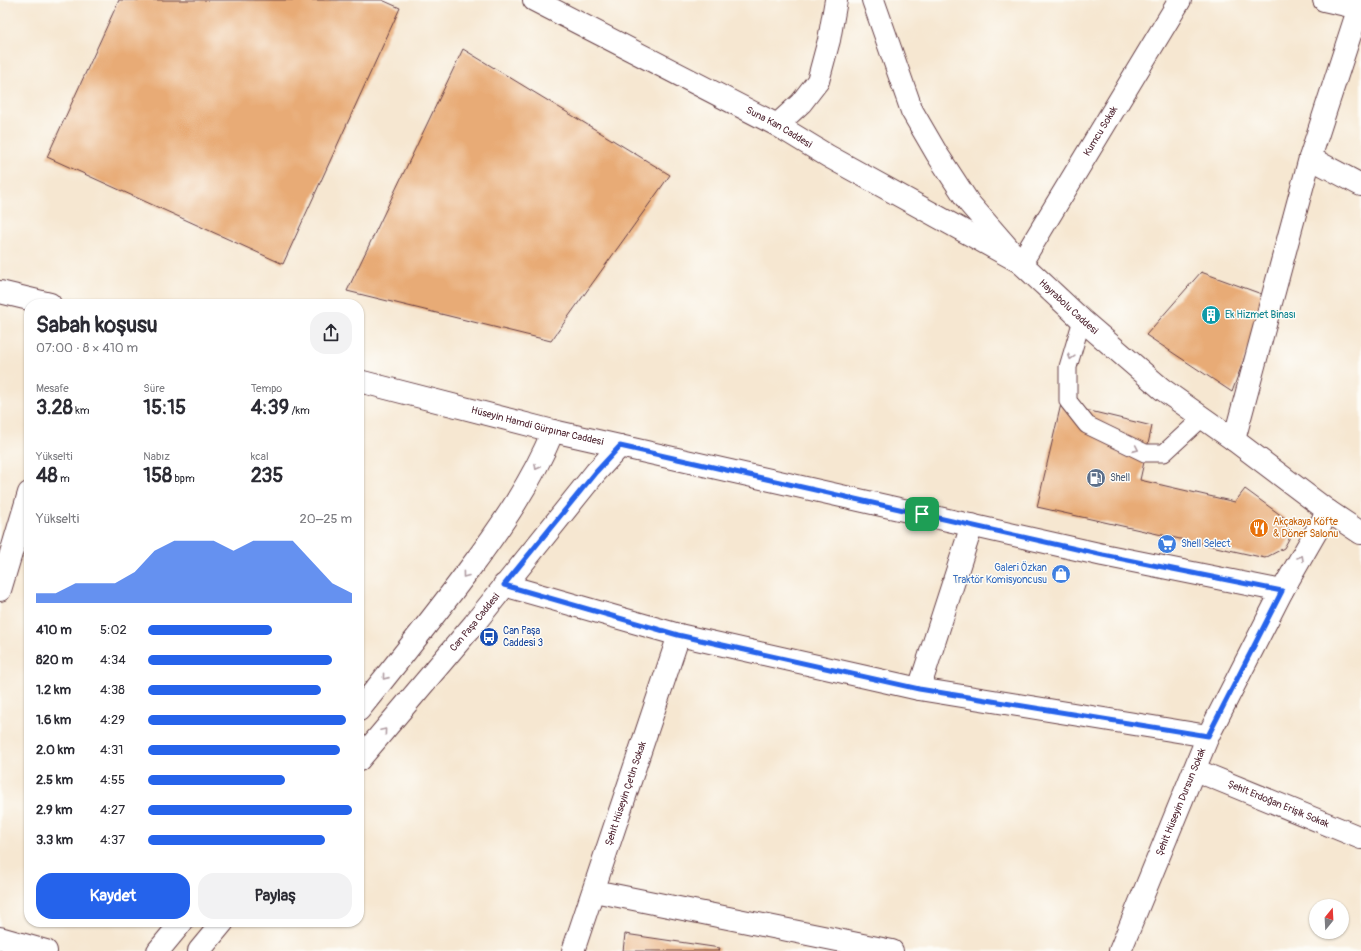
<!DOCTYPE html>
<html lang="tr">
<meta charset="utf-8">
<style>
body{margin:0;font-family:Pangolin,sans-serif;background:#f2f2f3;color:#2b2b33;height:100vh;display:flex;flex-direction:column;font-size:15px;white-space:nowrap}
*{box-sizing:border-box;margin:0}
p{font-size:13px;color:#7c7c81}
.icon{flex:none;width:22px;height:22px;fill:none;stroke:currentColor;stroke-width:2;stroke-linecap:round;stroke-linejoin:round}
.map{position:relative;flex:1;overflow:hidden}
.details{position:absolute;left:24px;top:299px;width:340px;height:628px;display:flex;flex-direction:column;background:#fff;border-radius:16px;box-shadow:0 1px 3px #0004}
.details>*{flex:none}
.needle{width:26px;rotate:18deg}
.controls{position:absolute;left:1309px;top:899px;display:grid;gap:8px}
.controls a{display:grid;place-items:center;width:40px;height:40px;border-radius:50%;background:#fff;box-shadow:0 1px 3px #0004;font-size:20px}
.pin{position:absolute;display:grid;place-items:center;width:34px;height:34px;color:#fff;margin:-17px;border-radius:8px;box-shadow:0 2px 6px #0006}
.round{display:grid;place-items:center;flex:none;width:42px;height:42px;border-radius:16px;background:#f2f2f3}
.summary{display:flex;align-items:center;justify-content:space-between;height:68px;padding:0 12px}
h1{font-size:22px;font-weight:800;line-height:30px}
.stats{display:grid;grid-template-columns:repeat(3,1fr);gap:6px;height:68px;padding:4px 12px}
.stats div{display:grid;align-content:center}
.stats b{font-size:20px;font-weight:800}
.stats small{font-size:11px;font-weight:400}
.stats p{font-size:11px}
.chart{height:112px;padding:8px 12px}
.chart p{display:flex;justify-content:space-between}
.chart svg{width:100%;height:72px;margin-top:4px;fill:#2563eb;opacity:.7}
.primary-button{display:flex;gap:8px;margin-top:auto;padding:8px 12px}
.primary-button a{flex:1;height:46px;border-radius:16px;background:#2563eb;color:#fff;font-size:16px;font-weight:800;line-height:46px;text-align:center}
.primary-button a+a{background:#f2f2f3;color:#2b2b33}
ul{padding:0 12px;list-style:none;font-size:13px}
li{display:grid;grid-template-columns:64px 48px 1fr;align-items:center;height:30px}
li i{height:10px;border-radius:5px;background:#2563eb}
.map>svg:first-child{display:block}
.building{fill:#e8ab76}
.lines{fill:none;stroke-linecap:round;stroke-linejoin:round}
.service-casing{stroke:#643d44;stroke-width:19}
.minor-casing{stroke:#643d44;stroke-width:24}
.tertiary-casing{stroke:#643d44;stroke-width:24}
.secondary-casing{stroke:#643d44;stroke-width:24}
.service{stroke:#fff;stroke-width:17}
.minor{stroke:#fff;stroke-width:22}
.tertiary{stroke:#fff;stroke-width:22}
.secondary{stroke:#fff;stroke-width:22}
.oneway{stroke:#ae9aa0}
.route-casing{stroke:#fff;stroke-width:8}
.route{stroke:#2563eb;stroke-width:5}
.labels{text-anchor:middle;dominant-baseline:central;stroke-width:3;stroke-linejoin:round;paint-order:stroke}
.street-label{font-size:10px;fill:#4a1f2b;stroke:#fdfcf7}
.culture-label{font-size:10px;fill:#0d838f;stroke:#fdfcf7;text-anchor:start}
.service-label{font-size:10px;fill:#4e5e75;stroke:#fdfcf7;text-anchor:start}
.food-label{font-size:10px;fill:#c56008;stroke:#fdfcf7;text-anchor:start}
.shop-label{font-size:10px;fill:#366cbe;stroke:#fdfcf7;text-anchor:start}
.transit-label{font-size:10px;fill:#164399;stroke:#fdfcf7;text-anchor:start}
</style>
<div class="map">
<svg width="1361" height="951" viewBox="0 0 1361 951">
<rect width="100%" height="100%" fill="#fdfcf7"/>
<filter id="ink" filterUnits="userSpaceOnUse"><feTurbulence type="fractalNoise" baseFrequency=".025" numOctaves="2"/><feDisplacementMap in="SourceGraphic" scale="8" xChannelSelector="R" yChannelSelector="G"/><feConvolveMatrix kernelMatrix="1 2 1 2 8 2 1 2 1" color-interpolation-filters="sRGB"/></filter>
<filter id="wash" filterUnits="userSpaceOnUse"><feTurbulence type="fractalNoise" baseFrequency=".012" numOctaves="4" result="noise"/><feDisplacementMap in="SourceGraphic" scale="16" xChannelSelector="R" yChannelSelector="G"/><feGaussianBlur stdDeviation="0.9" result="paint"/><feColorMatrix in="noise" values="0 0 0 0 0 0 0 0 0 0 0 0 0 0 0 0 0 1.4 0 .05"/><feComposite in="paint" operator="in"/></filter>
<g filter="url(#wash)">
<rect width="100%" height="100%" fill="#f6e7d1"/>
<g id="blocks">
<path class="building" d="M119,0H382L400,8L283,264L47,157Z
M463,49L670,175L551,341L347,291Z
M1201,272L1267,296L1232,392L1146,335Z
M1061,404L1152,426L1140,480L1235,502L1245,489L1286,519L1290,537L1284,548L1265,558L1037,507Z
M625,934L720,948L719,951H623Z"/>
</g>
</g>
<g filter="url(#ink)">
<use href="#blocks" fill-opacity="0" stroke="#643d44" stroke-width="1"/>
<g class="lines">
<defs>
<path id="service" d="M1082,320L1068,367V401L1087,425L1145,453H1164L1202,418"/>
<g id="minor">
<path d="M1324,0L1359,8"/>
<path d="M1310,158L1361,185"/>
<path id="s1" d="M1021,263L1180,0"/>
<path d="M1234,440L1310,158L1361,1"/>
<path d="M504,585L679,635L919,689L1208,736"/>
<path d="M0,590L29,493"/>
<path d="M919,689L972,525"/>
<path id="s2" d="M1195,770L1361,838"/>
<path d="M594,891L892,951"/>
<path d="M0,938L46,951"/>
<path id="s3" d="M573,951L679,635"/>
<path id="s4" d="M1120,951L1208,736L1282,591"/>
</g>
<g id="tertiary">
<path id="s5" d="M534,0L777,125L828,156L1018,261"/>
<path d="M777,125L801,103L818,81L829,40L836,0"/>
<path d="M0,292L50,304"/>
<path id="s6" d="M359,381L553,431L1103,555L1282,591L1328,511"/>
<path d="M359,710C396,664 433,618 468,571C501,527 532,482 553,431"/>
<path id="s7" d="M359,760L474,624L596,472L620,446"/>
<path d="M158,951L182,922"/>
<path d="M199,951L223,922"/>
</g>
<g id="secondary">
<path id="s8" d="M873,0L912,111L937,154L969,203L1021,263L1082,320L1162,389L1234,440L1328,511L1361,533"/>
</g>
</defs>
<use href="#service" class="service-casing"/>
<use href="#minor" class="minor-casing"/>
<use href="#tertiary" class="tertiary-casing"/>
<use href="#secondary" class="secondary-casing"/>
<use href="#service" class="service"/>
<use href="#minor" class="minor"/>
<use href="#tertiary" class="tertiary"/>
<use href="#secondary" class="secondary"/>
</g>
<defs><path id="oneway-chevron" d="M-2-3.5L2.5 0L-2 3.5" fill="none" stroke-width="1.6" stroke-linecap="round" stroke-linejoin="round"/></defs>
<g class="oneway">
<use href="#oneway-chevron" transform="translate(1071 357) rotate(107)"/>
<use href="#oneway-chevron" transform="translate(1136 449) rotate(24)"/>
<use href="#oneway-chevron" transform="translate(537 467) rotate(119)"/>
<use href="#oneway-chevron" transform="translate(1301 558) rotate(-60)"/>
<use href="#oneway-chevron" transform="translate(465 575) rotate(127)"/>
<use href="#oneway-chevron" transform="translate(385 677) rotate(129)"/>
<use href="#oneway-chevron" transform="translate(384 731) rotate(-50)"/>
</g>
</g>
<g class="lines" filter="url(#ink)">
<defs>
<path id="route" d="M620,446L1103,555L1282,591L1208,736L919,689L678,635L504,585L596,472Z"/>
</defs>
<use href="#route" class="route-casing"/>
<use href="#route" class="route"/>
</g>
<defs>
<symbol id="building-disc" viewBox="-11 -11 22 22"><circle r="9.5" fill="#0f9aa8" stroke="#fdfcf7"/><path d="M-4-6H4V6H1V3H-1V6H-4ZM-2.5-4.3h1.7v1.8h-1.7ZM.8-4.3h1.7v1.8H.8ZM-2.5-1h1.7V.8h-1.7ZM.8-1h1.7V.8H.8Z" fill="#fff"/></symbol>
<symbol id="fuel-disc" viewBox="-11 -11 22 22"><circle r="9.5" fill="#5c6f8a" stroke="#fdfcf7"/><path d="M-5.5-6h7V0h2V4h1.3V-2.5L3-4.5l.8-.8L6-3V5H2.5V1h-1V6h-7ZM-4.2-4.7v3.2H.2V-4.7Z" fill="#fff"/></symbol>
<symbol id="restaurant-disc" viewBox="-11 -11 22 22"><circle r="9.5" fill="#e8710a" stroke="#fdfcf7"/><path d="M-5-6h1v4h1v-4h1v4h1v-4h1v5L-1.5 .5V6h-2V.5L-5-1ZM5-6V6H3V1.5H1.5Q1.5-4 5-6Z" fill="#fff"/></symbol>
<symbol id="supermarket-disc" viewBox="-11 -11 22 22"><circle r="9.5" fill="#3f7fe0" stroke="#fdfcf7"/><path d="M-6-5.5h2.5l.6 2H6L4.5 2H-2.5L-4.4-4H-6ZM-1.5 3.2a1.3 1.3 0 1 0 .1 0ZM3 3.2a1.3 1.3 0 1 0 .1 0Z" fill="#fff"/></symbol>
<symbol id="shop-disc" viewBox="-11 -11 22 22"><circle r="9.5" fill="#3f7fe0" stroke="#fdfcf7"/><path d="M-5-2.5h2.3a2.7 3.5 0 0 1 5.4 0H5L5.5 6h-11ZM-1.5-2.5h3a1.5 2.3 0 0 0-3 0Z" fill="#fff"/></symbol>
<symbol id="bus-disc" viewBox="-11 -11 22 22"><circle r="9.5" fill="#1a4fb4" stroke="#fdfcf7"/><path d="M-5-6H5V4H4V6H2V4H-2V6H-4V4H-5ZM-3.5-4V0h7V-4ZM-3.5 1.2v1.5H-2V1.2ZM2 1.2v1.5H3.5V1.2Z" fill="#fff"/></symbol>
</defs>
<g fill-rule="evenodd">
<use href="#building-disc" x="1200" y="304" width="22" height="22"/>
<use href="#fuel-disc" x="1085" y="467" width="22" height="22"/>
<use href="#restaurant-disc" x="1248" y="517" width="22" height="22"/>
<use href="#supermarket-disc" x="1156" y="533" width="22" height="22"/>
<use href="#shop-disc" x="1050" y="563" width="22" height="22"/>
<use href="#bus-disc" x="478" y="626" width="22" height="22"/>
</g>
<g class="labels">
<g class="street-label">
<text stroke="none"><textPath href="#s5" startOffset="276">Suna Kan Caddesi</textPath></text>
<text stroke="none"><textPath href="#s1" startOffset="154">Kumcu Sokak</textPath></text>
<text stroke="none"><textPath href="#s8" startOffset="370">Hayrabolu Caddesi</textPath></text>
<text stroke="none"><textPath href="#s6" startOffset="184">Hüseyin Hamdi Gürpınar Caddesi</textPath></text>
<text stroke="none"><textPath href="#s7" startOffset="180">Can Paşa Caddesi</textPath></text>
<text stroke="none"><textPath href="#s3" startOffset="166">Şehit Hüseyin Çetin Sokak</textPath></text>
<text stroke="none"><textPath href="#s4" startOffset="161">Şehit Hüseyin Dursun Sokak</textPath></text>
<text stroke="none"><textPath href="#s2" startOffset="90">Şehit Erdoğan Erişik Sokak</textPath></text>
</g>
<g class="culture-label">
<text x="1225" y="315">Ek Hizmet Binası</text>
</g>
<g class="service-label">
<text x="1110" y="478">Shell</text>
</g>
<g class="food-label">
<text x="1273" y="522">Akçakaya Köfte<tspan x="1273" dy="12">&amp; Döner Salonu</tspan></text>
</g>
<g class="shop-label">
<text x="1181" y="544">Shell Select</text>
<text x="1047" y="568" text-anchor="end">Galeri Özkan<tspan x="1047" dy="12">Traktör Komisyoncusu</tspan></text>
</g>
<g class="transit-label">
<text x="503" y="631">Can Paşa<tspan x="503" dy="12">Caddesi 3</tspan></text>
</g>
</g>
</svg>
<div class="controls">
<a><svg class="needle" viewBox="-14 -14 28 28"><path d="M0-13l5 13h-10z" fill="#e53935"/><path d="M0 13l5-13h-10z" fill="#7c7c81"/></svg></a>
</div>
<div class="pin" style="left:922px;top:514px;background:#1e9e55"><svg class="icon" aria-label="arrive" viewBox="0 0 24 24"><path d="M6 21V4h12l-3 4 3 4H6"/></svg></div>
<section class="details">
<div class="summary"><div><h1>Sabah koşusu</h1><p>07:00 · 8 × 410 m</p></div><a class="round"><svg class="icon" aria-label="share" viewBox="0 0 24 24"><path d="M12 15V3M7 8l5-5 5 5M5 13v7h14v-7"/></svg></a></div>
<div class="stats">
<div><p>Mesafe</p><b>3.28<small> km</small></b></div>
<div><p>Süre</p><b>15:15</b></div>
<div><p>Tempo</p><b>4:39<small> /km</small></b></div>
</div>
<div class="stats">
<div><p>Yükselti</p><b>48<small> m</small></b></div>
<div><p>Nabız</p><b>158<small> bpm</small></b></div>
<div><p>kcal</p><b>235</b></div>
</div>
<div class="chart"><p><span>Yükselti</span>20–25 m</p>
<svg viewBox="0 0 160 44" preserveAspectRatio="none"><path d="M0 44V38L10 38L20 32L30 32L40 32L50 25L60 12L70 6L80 6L90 6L100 12L110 6L120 6L130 6L140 19L150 32L160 38V44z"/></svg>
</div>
<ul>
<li><b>410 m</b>5:02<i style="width:61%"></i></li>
<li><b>820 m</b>4:34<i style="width:90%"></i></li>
<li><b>1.2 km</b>4:38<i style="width:85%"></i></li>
<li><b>1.6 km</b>4:29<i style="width:97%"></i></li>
<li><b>2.0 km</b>4:31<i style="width:94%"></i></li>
<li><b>2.5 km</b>4:55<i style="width:67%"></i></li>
<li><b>2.9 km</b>4:27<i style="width:100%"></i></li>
<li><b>3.3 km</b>4:37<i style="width:87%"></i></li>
</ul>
<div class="primary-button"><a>Kaydet</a><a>Paylaş</a></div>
</section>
</div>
